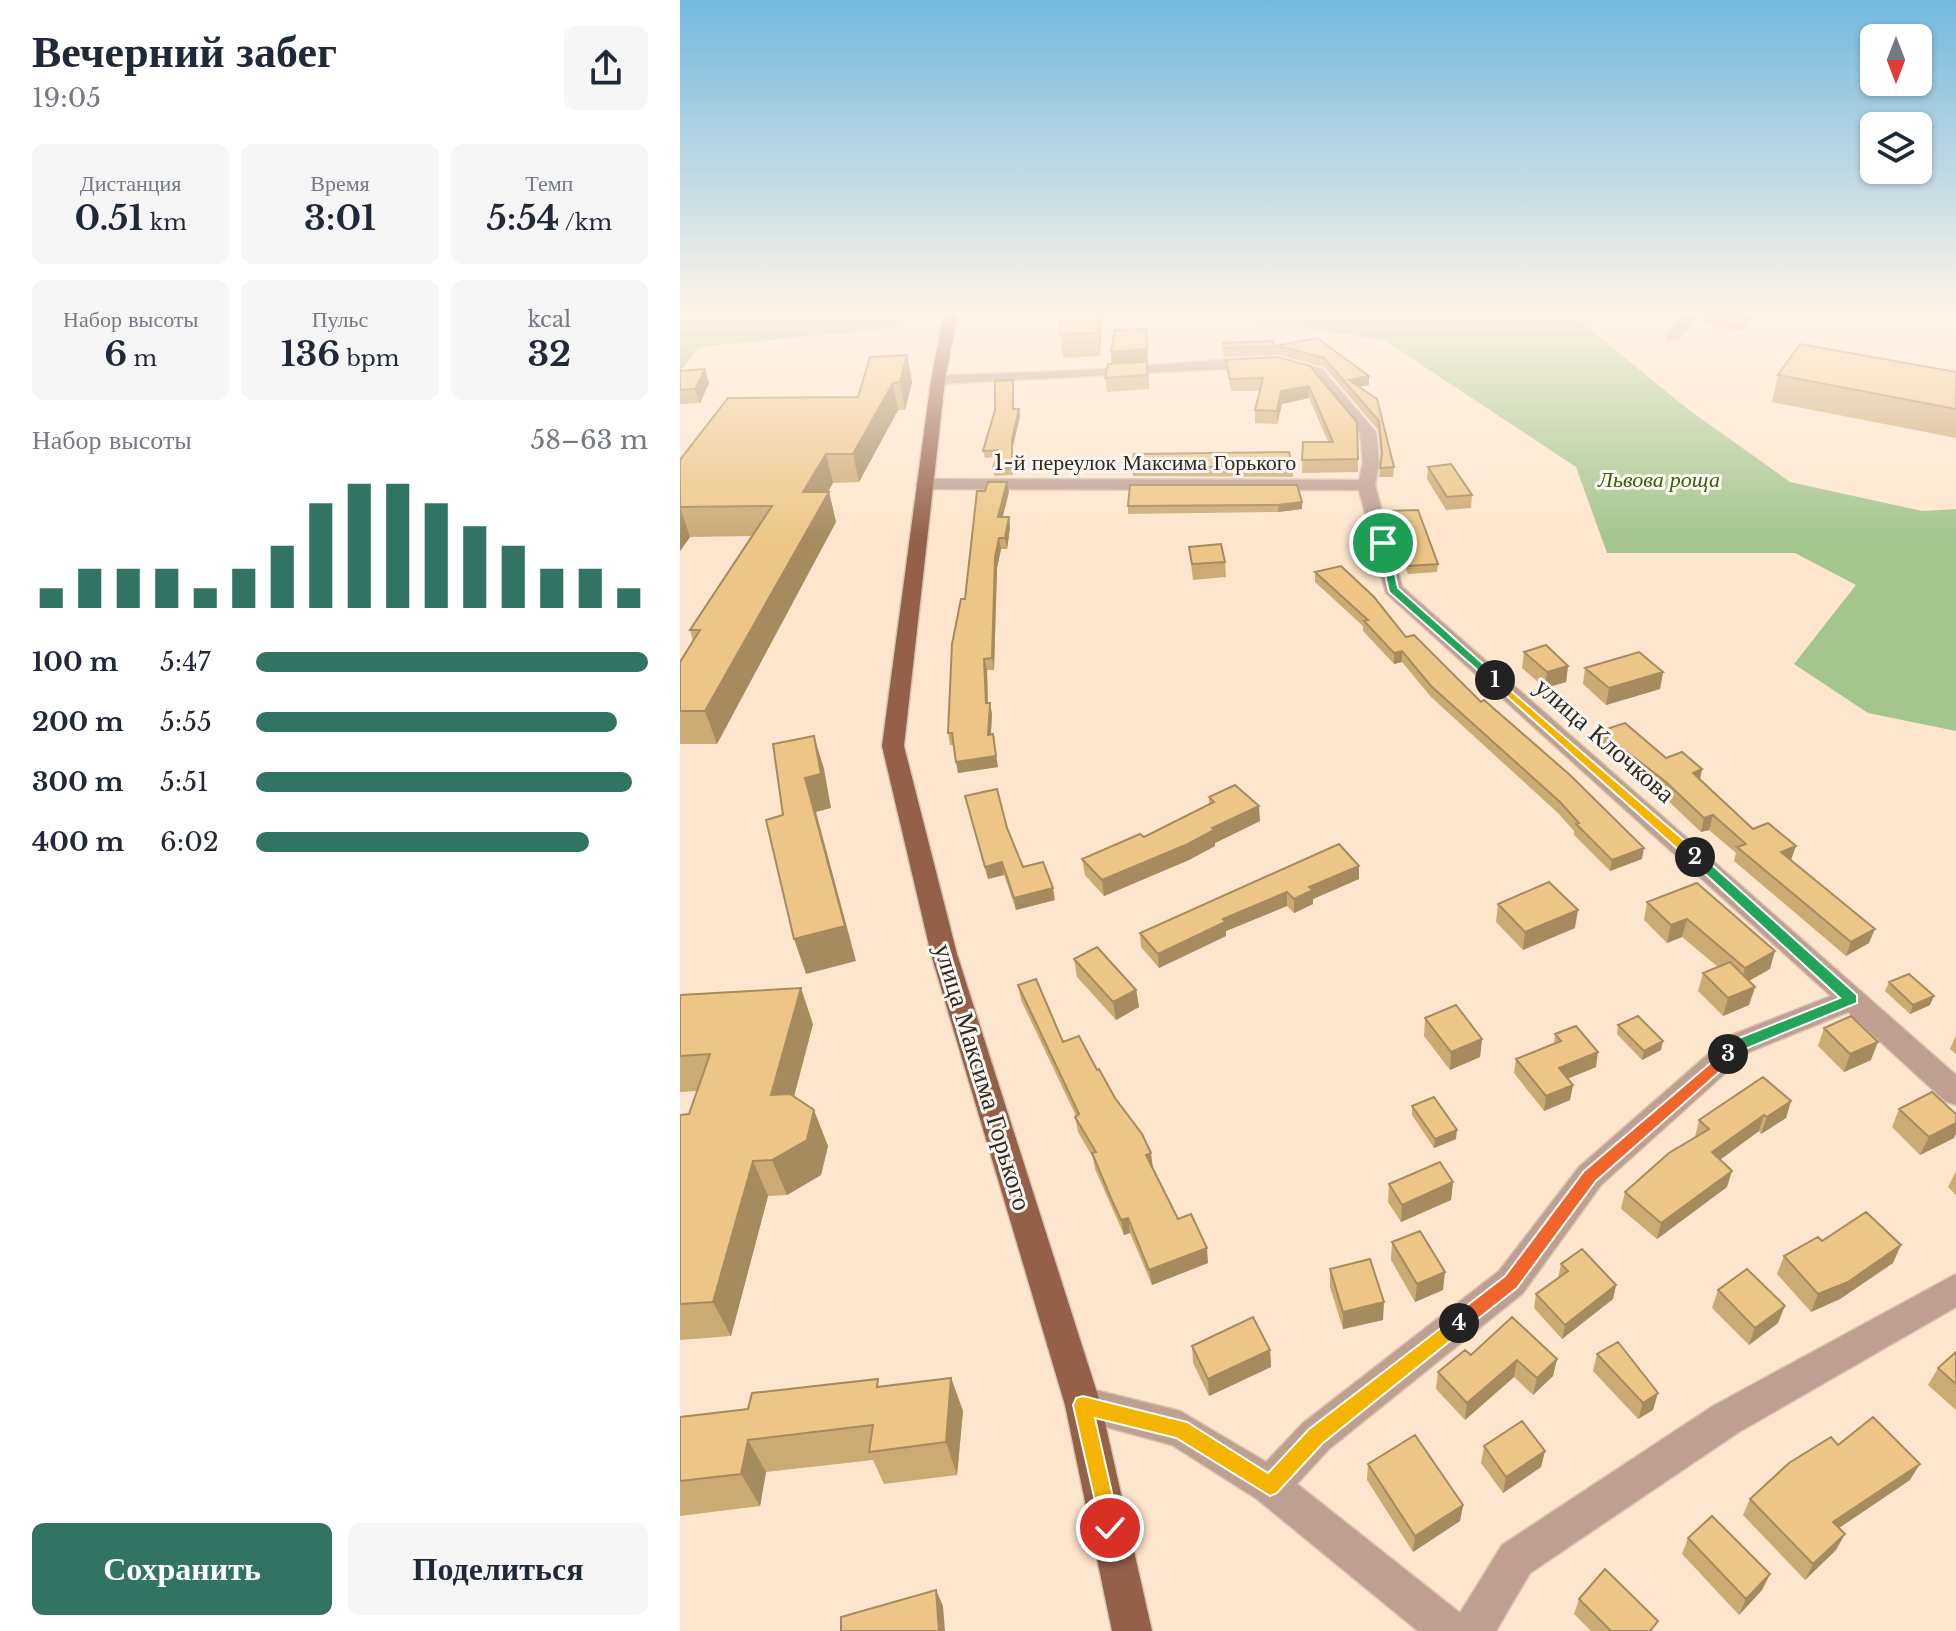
<!DOCTYPE html>
<html lang="ru">
<meta charset="utf-8">
<style>
body{margin:0;font-family:"Libre Baskerville",serif;background:#f6f6f7;color:#1f2937;height:100vh;display:flex;flex-direction:column;font-size:30px;white-space:nowrap}
*{box-sizing:border-box;margin:0}
p{font-size:26px;color:#747a83}
.icon{flex:none;width:44px;height:44px;fill:none;stroke:currentColor;stroke-width:2;stroke-linecap:round;stroke-linejoin:round}
.map{position:relative;flex:1;overflow:hidden}
.details{display:flex;flex-direction:column;background:#fff;width:680px}
.details>*{flex:none}
.needle{width:52px;rotate:180deg}
.controls{position:absolute;left:1180px;top:24px;display:grid;gap:16px}
.controls a{display:grid;place-items:center;width:72px;height:72px;border-radius:12px;background:#fff;box-shadow:0 2px 6px #0004;font-size:40px}
.pin{position:absolute;display:grid;place-items:center;width:68px;height:68px;color:#fff;margin:-34px;border:4px solid #fff;border-radius:50%;box-shadow:0 2px 8px #0007}
.km{position:absolute;width:40px;height:40px;margin:-20px;border-radius:50%;background:#222;color:#fff;font-size:22px;line-height:40px;text-align:center}
.round{display:grid;place-items:center;flex:none;width:84px;height:84px;border-radius:12px;background:#f6f6f7}
.headline{display:flex;align-items:center;justify-content:space-between;height:136px;padding:0 32px}
h1{font-size:44px;font-weight:800;line-height:60px}
.metrics{display:grid;grid-template-columns:repeat(3,1fr);gap:12px;height:136px;padding:8px 32px}
.metrics div{display:grid;align-content:center;border-radius:12px;background:#f6f6f7;text-align:center}
.metrics b{font-size:34px;font-weight:800}
.metrics small{font-size:22px;font-weight:400}
.metrics p{font-size:22px}
.chart{height:224px;padding:16px 32px}
.chart p{display:flex;justify-content:space-between}
.chart svg{width:100%;height:144px;margin-top:8px;stroke:#327464;stroke-width:6}
.action{display:flex;gap:16px;margin-top:auto;padding:16px 32px}
.action a{flex:1;height:92px;border-radius:12px;background:#327464;color:#fff;font-size:32px;font-weight:800;line-height:92px;text-align:center}
.action a+a{background:#f6f6f7;color:#1f2937}
ul{padding:0 32px;list-style:none;font-size:26px}
li{display:grid;grid-template-columns:128px 96px 1fr;align-items:center;height:60px}
li i{height:20px;border-radius:10px;background:#327464}
main{display:flex;flex:1;min-height:0}
.map>svg:first-child{display:block}
.green{fill:#a4c58c}
.lines{fill:none;stroke-linecap:round;stroke-linejoin:round}
.minor-casing{stroke:#d9c4ae;stroke-width:3}
.major-casing{stroke:#d9c4ae;stroke-width:3}
.minor{fill:#be9f92;fill-rule:evenodd}
.major{fill:#946048;fill-rule:evenodd}
.wall{fill:#ccaa74}
.shaded-wall{fill:#a68b5e}
.building{fill:#edc687;stroke:#a68b5e;stroke-width:2}
.split-1{fill:#22a559;stroke:#fff;stroke-width:2}
.split-2{fill:#f5b400;stroke:#fff;stroke-width:2}
.split-3{fill:#22a559;stroke:#fff;stroke-width:2}
.split-4{fill:#f0652b;stroke:#fff;stroke-width:2}
.split-5{fill:#f5b400;stroke:#fff;stroke-width:2}
.labels{text-anchor:middle;dominant-baseline:central;stroke-width:6;stroke-linejoin:round;paint-order:stroke}
.far-street-label{font-size:22px;fill:#31281f;stroke:#fcf7f2}
.far-park-label{font-size:22px;font-style:italic;fill:#396105;stroke:#fcf7f2}
.street-label{font-size:26px;fill:#31281f;stroke:#fcf7f2}
</style>
<main>
<section class="details">
<div class="headline"><div><h1>Вечерний забег</h1><p>19:05</p></div><a class="round"><svg class="icon" aria-label="share" viewBox="0 0 24 24"><path d="M12 15V3M7 8l5-5 5 5M5 13v7h14v-7"/></svg></a></div>
<div class="metrics">
<div><p>Дистанция</p><b>0.51<small> km</small></b></div>
<div><p>Время</p><b>3:01</b></div>
<div><p>Темп</p><b>5:54<small> /km</small></b></div>
</div>
<div class="metrics">
<div><p>Набор высоты</p><b>6<small> m</small></b></div>
<div><p>Пульс</p><b>136<small> bpm</small></b></div>
<div><p>kcal</p><b>32</b></div>
</div>
<div class="chart"><p><span>Набор высоты</span>58–63 m</p>
<svg viewBox="0 0 160 44" preserveAspectRatio="none"><path d="M5 44V38M15 44V32M25 44V32M35 44V32M45 44V38M55 44V32M65 44V25M75 44V12M85 44V6M95 44V6M105 44V12M115 44V19M125 44V25M135 44V32M145 44V32M155 44V38"/></svg>
</div>
<ul>
<li><b>100 m</b>5:47<i style="width:100%"></i></li>
<li><b>200 m</b>5:55<i style="width:92%"></i></li>
<li><b>300 m</b>5:51<i style="width:96%"></i></li>
<li><b>400 m</b>6:02<i style="width:85%"></i></li>
</ul>
<div class="action"><a>Сохранить</a><a>Поделиться</a></div>
</section>
<div class="map">
<svg width="1276" height="1631" viewBox="0 0 1276 1631">
<rect width="100%" height="100%" fill="#fee6ce"/>
<path class="green" d="M0,312H220L216,328L18,347L0,372Z
M523,312H881L895,317L1009,410L1110,482L1242,511L1276,509V731L1188,713L1114,664L1176,585L1115,553H927L896,467L704,340Z"/>
<g class="lines">
<defs>
<path id="minor" d="M1008,312H1022L997,340H987V334Z
M564,358H598L642,369L696,432L699,463L695,485L722,587L1276,1075V1105L1265,1101L1168,1012L1069,1052L921,1185L843,1293L649,1449L617,1484L780,1613L822,1545L1033,1406L1276,1274V1307L1059,1432L850,1573L816,1631H738L577,1499L492,1445L390,1417L385,1405L390,1393L403,1387L500,1411L586,1462L623,1423L819,1271L899,1167L1049,1036L1151,996L706,593L679,490L245,489L236,484L245,479L679,480L683,463L680,433L632,375L598,366L258,384L251,380L258,376L426,369Z"/>
<path id="major" d="M264,312H278L265,380L224,746L277,954L421,1405L472,1631H432L385,1405L251,954L202,746L251,380Z"/>
</defs>
<use href="#minor" class="minor-casing"/>
<use href="#major" class="major-casing"/>
<use href="#minor" class="minor"/>
<use href="#major" class="major"/>
</g>
<path class="wall" d="M323,312H354L353,315L324,316Z
M422,312L420,356L383,358L380,334Z
M1025,312H1079L1061,331L1023,324Z
M637,338L689,376V385L679,387L697,399L714,467L713,477H699L701,458L698,430L644,367L599,355L544,357L543,352V343L594,346Z
M467,342L469,389L427,392L425,378L432,364L431,352Z
M227,355L232,382L225,410H218L179,482L153,483L148,492H149L156,522L37,744H0V662L13,641L10,630L72,536L10,537L0,551V460L178,397Z
M597,357L677,422L678,472L622,473L623,442H648L629,398L602,404L597,424L575,423V410L580,391H551L547,372L546,360Z
M25,369L29,383L20,403L0,404V371Z
M1276,372V438L1092,402L1098,375Z
M333,380L334,409L340,416L333,446V475L314,476L313,469L316,457L305,458L303,451Z
M452,467H613V477L453,476Z
M748,467L792,495L791,508L766,510L747,479Z
M329,492L322,517H329L330,527L327,549H321L317,568L314,670H307L308,703L312,714L311,735L318,767L278,773L274,745H270L268,733L285,599Z
M622,502V509L598,512L448,514V506Z
M707,511L758,564L757,572L728,574L707,519Z
M509,547L545,562L546,577L513,580Z
M635,572L726,637L801,702L962,859L930,871L894,835V831L878,813L751,697L722,662L714,664L683,631V626L635,582Z
M844,652L888,666L886,682L865,688L842,668Z
M905,668L983,672L980,689L926,705L903,684Z
M920,731L986,758L1022,769L1020,780L1073,829L1111,860L1189,943L1166,956L1054,861L1056,853L1029,830L1021,832L983,796L918,745Z
M285,796L327,828L343,867L375,900L336,910L324,875L308,879Z
M529,797L580,821L535,843V846L509,860L424,896L405,875L402,859L464,837L529,804Z
M659,844L679,879L633,899V904L614,913L607,906L546,931V936L479,968L461,947L460,933Z
M1017,883L1090,969L1068,981L1075,987L1069,1005L1043,1016L1018,991L1023,973L1038,967L1002,937L987,943L964,920L967,902Z
M818,904L895,928L843,950L816,922Z
M394,959L456,990L459,1007L436,1020L397,977Z
M1209,982L1250,1005L1230,1014L1205,991Z
M338,985L383,1042L417,1070L435,1098L498,1219L528,1263L472,1285L450,1233L444,1235L415,1169L413,1158L398,1132L395,1117L396,1116L341,1000Z
M0,995L133,1024L114,1097L148,1146L141,1175L107,1195L88,1196L51,1336L0,1340V1115L9,1114L17,1091L0,1092Z
M745,1018L802,1039L800,1057L770,1070L744,1036Z
M938,1025L981,1050L962,1060L937,1034Z
M1144,1028L1191,1060L1164,1072L1138,1046Z
M875,1034L916,1067L887,1079L893,1085L890,1100L864,1111L834,1073L836,1059L874,1043Z
M1276,1035V1054L1270,1049Z
M1111,1101L1106,1118L1081,1134L1079,1131L1040,1160L1047,1187L977,1239L941,1209L945,1192L1015,1137L1019,1120Z
M732,1106L776,1139L754,1148L732,1115Z
M1219,1109L1274,1138L1240,1155L1212,1127Z
M1276,1171V1195L1268,1187Z
M773,1182L771,1200L721,1222L708,1202L709,1184Z
M1142,1241L1213,1263L1160,1299L1131,1312L1097,1274L1104,1256Z
M712,1242L763,1290L735,1302L711,1260Z
M881,1264L936,1285L933,1299L882,1339L854,1308L856,1294L878,1278Z
M650,1269L703,1320L663,1329L650,1287Z
M1038,1290L1098,1323L1069,1345L1032,1308Z
M512,1346L590,1350L591,1367L529,1396L513,1363Z
M1276,1352V1410L1248,1385L1258,1368Z
M917,1354L973,1410L958,1419L913,1371Z
M791,1355L877,1359L873,1376L853,1395L834,1377L785,1420L756,1389L758,1372Z
M271,1378L283,1411L277,1475L204,1484L193,1460L86,1472L80,1506L0,1516V1417L68,1409L201,1386Z
M1158,1445L1230,1480L1159,1528L1156,1550L1125,1580L1063,1515L1070,1499Z
M804,1446L865,1451L861,1467L823,1493L801,1463Z
M688,1464L783,1505L780,1521L733,1552L687,1480Z
M1008,1538L1090,1574L1082,1590L1059,1615L1002,1554Z
M899,1599L974,1631H911L894,1614Z"/>
<path class="shaded-wall" d="M419,312H422L420,356L418,333Z
M1065,312H1079L1061,331Z
M466,329L467,342L469,389L467,363L432,366L431,352Z
M227,355L232,382L225,410L220,382Z
M25,369L29,383L20,403L15,389Z
M689,376V385L670,388L669,380Z
M213,383L218,410L179,482L173,454Z
M629,386V398L602,404L597,424V411L601,391Z
M339,409L340,416L333,446V475L332,439Z
M146,454L153,483L130,522L123,492Z
M327,482L329,492L320,528L318,517Z
M149,492L156,522L37,744L25,711Z
M622,502V509L598,512V505Z
M0,507L10,537L0,551Z
M329,517L330,527L327,549L325,538Z
M319,538L321,549L317,568L314,670L312,658L315,557Z
M722,651V662L714,664V653Z
M304,659L307,670L308,714L306,703Z
M888,666L886,682L865,688L867,672Z
M983,672L980,689L926,705L929,688Z
M310,703L312,714L310,746L308,735Z
M313,734L318,767L278,773L276,762Z
M134,736L144,769L151,808L136,812L176,961L126,974L114,939L125,778Z
M1022,769L1019,783L1013,773Z
M579,806L580,821L535,843V846L509,860L424,896L422,880Z
M1033,815L1029,830L1021,832L1024,818Z
M1116,846L1111,860L1101,852Z
M964,848L962,859L930,871L932,860Z
M322,862L324,875L308,879L305,867Z
M679,866V879L633,899V904L614,913V899L629,887Z
M373,888L375,900L336,910L334,898Z
M607,892V906L546,931V936L479,968L478,954L543,919Z
M898,910L895,928L843,950L845,932Z
M1007,919L1002,937L987,943L991,925Z
M1195,929L1189,943L1166,956L1171,942Z
M1095,951L1090,969L1060,986L1065,968Z
M1075,987L1069,1005L1043,1016L1048,998Z
M121,988L133,1024L105,1130L91,1095Z
M456,990L459,1007L436,1020L433,1002Z
M1254,996L1250,1005L1230,1014L1233,1005Z
M802,1039L800,1057L770,1070L771,1052Z
M983,1041L981,1050L962,1060L964,1051Z
M1198,1042L1191,1060L1164,1072L1170,1054Z
M918,1052L916,1067L877,1083L879,1068Z
M893,1085L890,1100L864,1111L866,1096Z
M1111,1101L1106,1118L1081,1134L1087,1117Z
M134,1110L148,1146L141,1175L107,1195L92,1160Z
M1084,1115L1079,1131L1027,1169L1032,1152Z
M1276,1123V1134L1274,1138L1240,1155L1249,1137Z
M777,1130L776,1139L754,1148L755,1139Z
M471,1153L473,1168L466,1155Z
M73,1161L88,1196L51,1336L33,1302Z
M1052,1171L1047,1187L977,1239L981,1223Z
M773,1182L771,1200L721,1222L722,1205Z
M448,1218L450,1233L444,1235L441,1220Z
M1221,1245L1213,1263L1160,1299L1131,1312L1138,1294Z
M527,1248L528,1263L472,1285L469,1270Z
M765,1272L763,1290L735,1302L737,1284Z
M936,1285L933,1299L882,1339L885,1325Z
M704,1302L703,1320L663,1329V1312Z
M1105,1306L1098,1323L1069,1345L1075,1328Z
M590,1350L591,1367L529,1396L528,1379Z
M877,1359L873,1376L853,1395L857,1378Z
M837,1360L834,1377L785,1420L787,1403Z
M271,1378L283,1411L277,1475L266,1442Z
M978,1393L973,1410L958,1419L963,1403Z
M68,1440L86,1472L80,1506L61,1474Z
M865,1451L861,1467L823,1493L826,1477Z
M1240,1464L1230,1480L1144,1538L1153,1522Z
M783,1505L780,1521L733,1552L735,1536Z
M1165,1534L1156,1550L1125,1580L1133,1564Z
M1090,1574L1082,1590L1059,1615L1066,1599Z
M256,1590L263,1606L265,1631H259Z"/>
<path class="building" d="M382,312H419L418,333L380,334Z
M466,329L467,349L431,352L435,330Z
M637,338L689,376L669,380L697,399L714,467L700,468L702,453L699,421L644,358L599,346L544,348L543,343L593,341L594,346Z
M1120,344L1276,372V409L1098,375Z
M227,355L220,382L213,383L173,454H146L123,492H149L25,711H0V662L20,630H10L92,506L0,507V460L48,398L178,397L190,357Z
M597,357L630,366L677,422L678,459L622,460L623,442H653L629,386L601,391L597,411L575,410L583,378L550,379L546,360Z
M467,362V375L425,378L428,364Z
M25,369L15,389L0,390V371Z
M333,380V409H339L332,439V468L313,469L318,450L303,451L315,410V381Z
M609,452L613,467H452L454,454Z
M771,464L792,495L767,497L748,467Z
M308,482H327L318,517H329L325,538H319L315,557L312,658L304,659L306,703H310L308,735L313,734L316,756L276,762L272,733H268L272,644L281,599H285L297,491H305Z
M450,485H617L622,502L598,505L448,506Z
M738,510L758,564L728,566L707,511Z
M541,544L545,562L512,564L509,547Z
M661,566L694,597L726,637L734,635L801,702L804,700L890,775L964,848L932,860L896,824L899,823L880,802L751,686L722,651L714,653L684,621L688,620L635,572Z
M866,645L888,666L867,672L844,652Z
M959,652L983,672L929,688L905,668Z
M945,723L986,758L1002,752L1022,769L1013,773L1073,829L1088,823L1116,846L1101,852L1195,929L1171,942L1057,847L1066,844L1033,815L1024,818L986,782L920,731Z
M134,736L141,774L125,778L165,926L114,939L86,820L103,815L93,744Z
M555,785L579,806L532,828L534,830L508,844L422,880L402,859L460,834L464,837L534,802L529,797Z
M317,789L327,828L343,867L363,862L373,888L334,898L322,862L305,867L285,796Z
M659,844L679,866L629,887L633,890L614,899L607,892L543,919L545,922L478,954L460,933Z
M869,882L898,910L845,932L818,904Z
M1017,883L1095,951L1065,968L1007,919L991,925L967,902Z
M417,947L456,990L433,1002L394,959Z
M1050,962L1075,987L1048,998L1023,973Z
M1229,974L1254,996L1233,1005L1209,982Z
M356,979L383,1042L399,1036L417,1070L419,1069L435,1098L462,1134L471,1153L466,1155L498,1219L511,1214L527,1248L469,1270L448,1218L441,1220L430,1196L412,1153L416,1152L395,1117L399,1114L338,985Z
M121,988L91,1095L110,1094L134,1110L127,1140L92,1160L73,1161L33,1302L0,1304V1115L9,1114L30,1054L0,1056V995Z
M776,1005L802,1039L771,1052L745,1018Z
M958,1016L983,1041L964,1051L938,1025Z
M1171,1016L1198,1042L1170,1054L1144,1028Z
M896,1026L918,1052L879,1068L893,1085L866,1096L836,1059L881,1041L875,1034Z
M1083,1077L1111,1101L1087,1117L1084,1115L1032,1152L1052,1171L981,1223L945,1192L989,1153L1029,1129L1019,1120Z
M1252,1092L1276,1114V1123L1249,1137L1219,1109Z
M754,1097L777,1130L755,1139L732,1106Z
M760,1162L773,1182L722,1205L709,1184Z
M1186,1212L1221,1245L1168,1282L1138,1294L1104,1256L1138,1237L1142,1241Z
M740,1231L765,1272L737,1284L712,1242Z
M902,1249L936,1285L885,1325L856,1294L888,1271L881,1264Z
M690,1259L704,1302L663,1312L650,1269Z
M1067,1269L1105,1306L1075,1328L1038,1290Z
M573,1317L590,1350L528,1379L512,1346Z
M832,1317L877,1359L857,1378L837,1360L787,1403L758,1372L785,1350L791,1355Z
M938,1342L978,1393L963,1403L917,1354Z
M1276,1352V1384L1258,1368Z
M271,1378L266,1442L189,1452L193,1425L68,1440L61,1474L0,1481V1417L68,1409L72,1393L198,1379L197,1387Z
M1193,1417L1240,1464L1153,1522L1165,1534L1133,1564L1070,1499L1109,1463L1151,1437L1158,1445Z
M842,1421L865,1451L826,1477L804,1446Z
M735,1435L783,1505L735,1536L688,1464Z
M1032,1516L1090,1574L1066,1599L1008,1538Z
M925,1569L978,1621L970,1631H931L899,1599Z
M256,1590L259,1631H161V1617Z"/>
<linearGradient id="sky" x2="0" y2="1"><stop stop-color="#72b8de"/><stop offset="0.58" stop-color="#fff4e9"/><stop offset="1" stop-color="#fff4e9" stop-opacity="0"/></linearGradient>
<rect width="1276" height="540" fill="url(#sky)"/>
<path class="split-1" d="M703,540L708,543L718,588L819,678V682H811L709,592L698,543Z"/>
<path class="split-2" d="M815,677L1020,854V861H1011L811,682Z"/>
<path class="split-3" d="M1011,854H1020L1177,995V1003L1065,1049L1054,1059H1043V1050L1054,1040L1160,998L1011,861Z"/>
<path class="split-4" d="M1048,1048L1056,1054L1054,1059L916,1181L837,1288L785,1329H772V1317L825,1276L904,1171Z"/>
<path class="split-5" d="M779,1314L788,1323L785,1329L643,1443L597,1493L590,1496L496,1438L415,1418L440,1528L437,1536L430,1539L423,1536L393,1405L396,1398L403,1396L507,1422L588,1473L629,1429Z"/>
<g class="labels">
<g class="far-street-label">
<text x="465" y="462">1-й переулок Максима Горького</text>
</g>
<g class="far-park-label">
<text x="979" y="479">Львова роща</text>
</g>
<g class="street-label">
<text transform="translate(925 740) rotate(41)">улица Клочкова</text>
<text transform="translate(303 1077) rotate(73)">улица Максима Горького</text>
</g>
</g>
</svg>
<div class="controls">
<a><svg class="needle" viewBox="-14 -14 28 28"><path d="M0-13l5 13h-10z" fill="#e53935"/><path d="M0 13l5-13h-10z" fill="#747a83"/></svg></a>
<a><svg class="icon" aria-label="layers" viewBox="0 0 24 24"><path d="M12 4l9 5-9 5-9-5zM3 14l9 5 9-5"/></svg></a>
</div>
<div class="pin" style="left:703px;top:543px;background:#1e9e55"><svg class="icon" aria-label="arrive" viewBox="0 0 24 24"><path d="M6 21V4h12l-3 4 3 4H6"/></svg></div>
<div class="pin" style="left:430px;top:1528px;background:#d93025"><svg class="icon" aria-label="check" viewBox="0 0 24 24"><path d="M5 12l5 5 9-10"/></svg></div>
<b class="km" style="left:815px;top:680px">1</b>
<b class="km" style="left:1015px;top:857px">2</b>
<b class="km" style="left:1048px;top:1054px">3</b>
<b class="km" style="left:779px;top:1323px">4</b>
</div>
</main>
